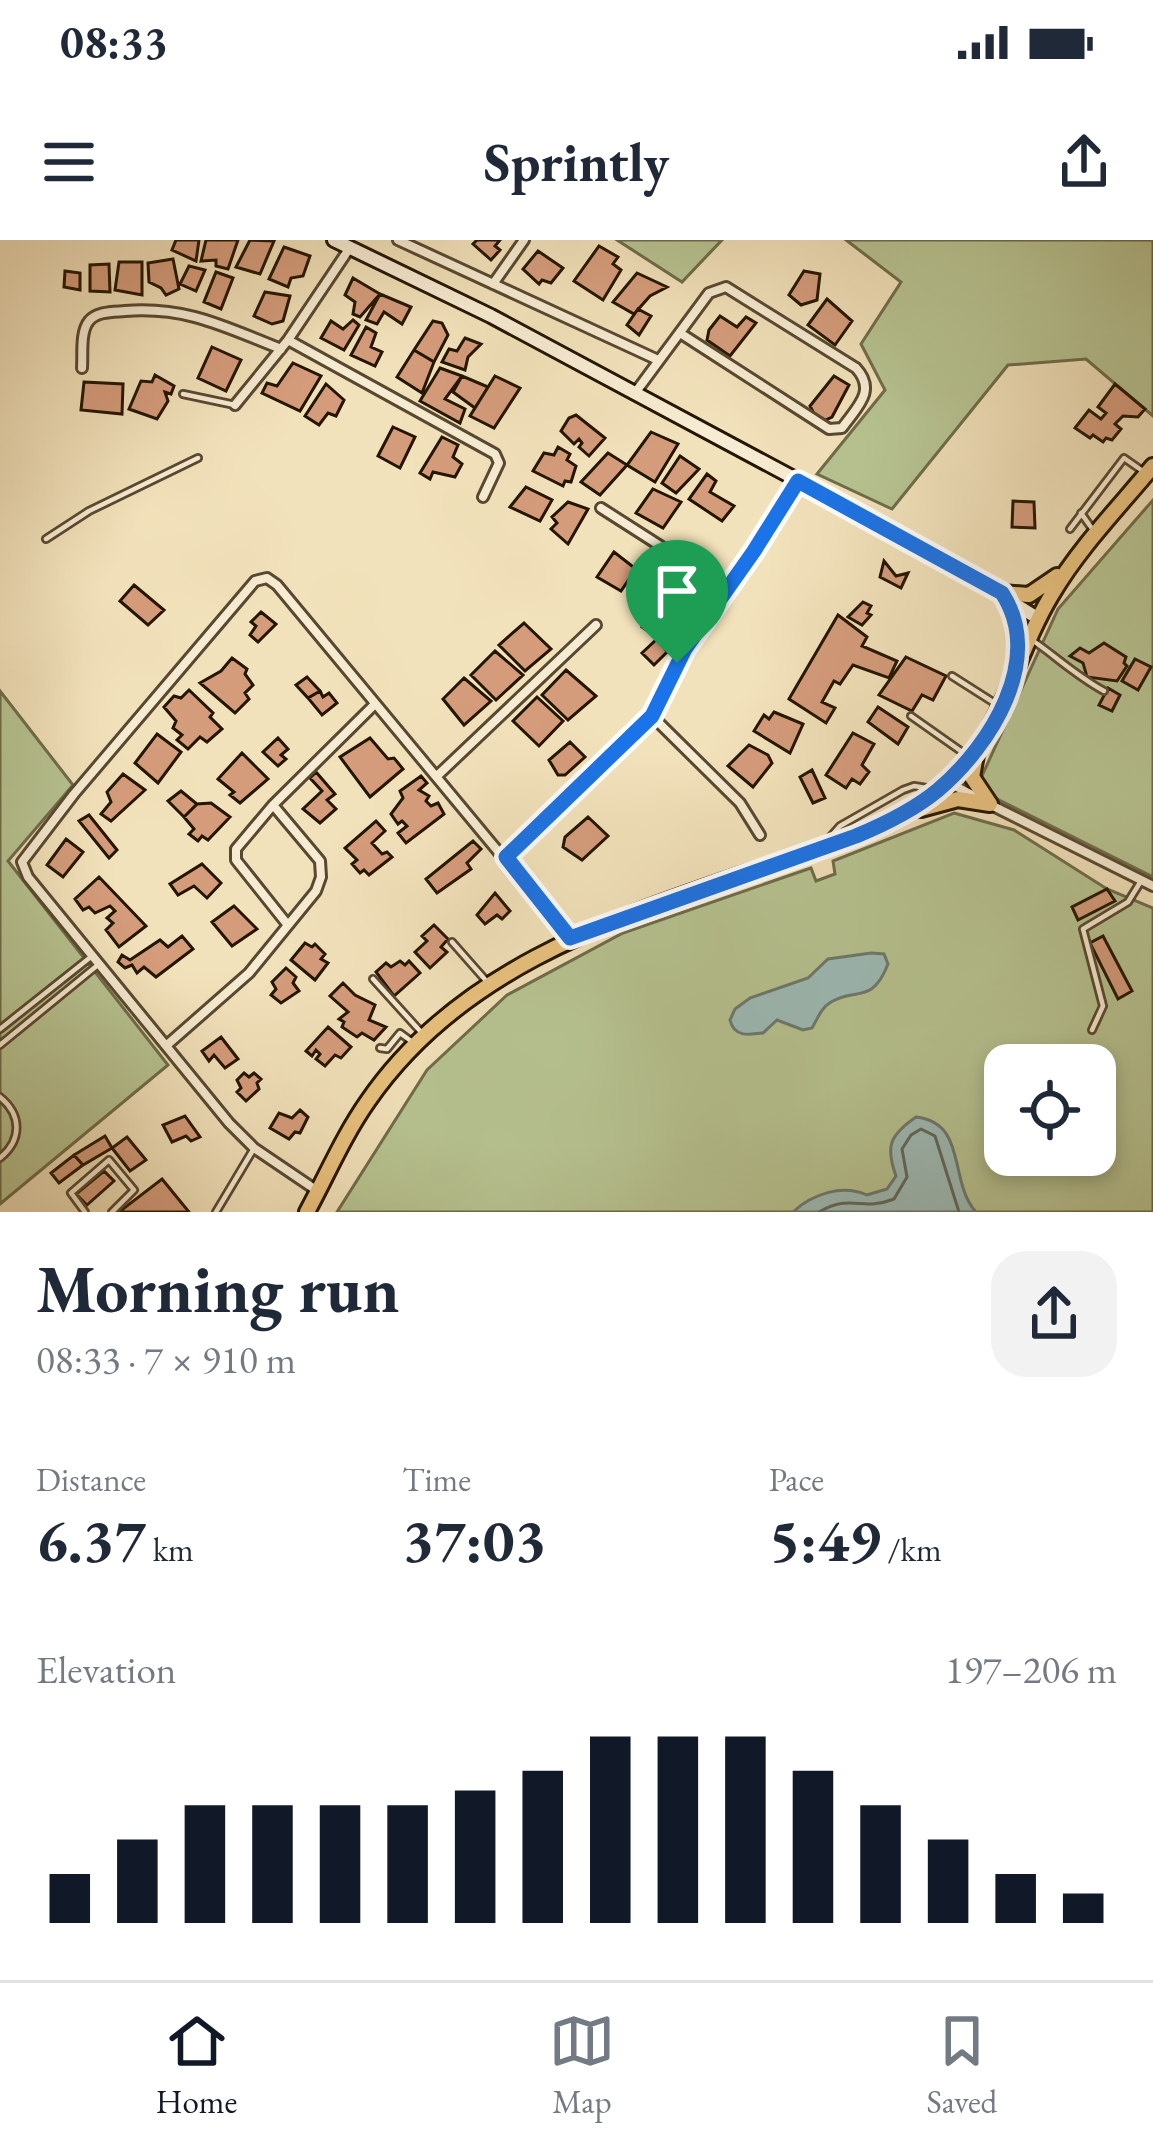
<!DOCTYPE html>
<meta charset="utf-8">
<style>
body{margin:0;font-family:"EB Garamond",serif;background:#f2f2f3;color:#1f2937;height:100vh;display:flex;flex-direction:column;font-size:45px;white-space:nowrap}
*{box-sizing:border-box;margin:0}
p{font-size:39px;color:#747a83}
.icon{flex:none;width:66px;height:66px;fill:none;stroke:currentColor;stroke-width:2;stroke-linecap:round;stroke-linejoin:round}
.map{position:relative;height:972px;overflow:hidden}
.drawer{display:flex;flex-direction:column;background:#fff;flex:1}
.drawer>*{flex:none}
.buttons{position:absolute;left:984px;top:804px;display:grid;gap:24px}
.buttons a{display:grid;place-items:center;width:132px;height:132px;border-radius:24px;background:#fff;box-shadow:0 6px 18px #0003;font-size:60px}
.pin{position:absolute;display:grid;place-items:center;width:102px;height:102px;color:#fff;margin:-123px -51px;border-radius:50% 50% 50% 0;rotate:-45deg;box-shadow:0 0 12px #0007}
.pin .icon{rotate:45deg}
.round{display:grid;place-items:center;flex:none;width:126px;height:126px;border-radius:36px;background:#f2f2f3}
.headline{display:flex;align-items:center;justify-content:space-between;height:204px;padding:0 36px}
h1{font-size:66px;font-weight:700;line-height:90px}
.metrics{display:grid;grid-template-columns:repeat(3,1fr);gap:18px;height:204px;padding:12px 36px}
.metrics div{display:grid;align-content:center}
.metrics b{font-size:60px;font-weight:700}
.metrics small{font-size:33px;font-weight:400}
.metrics p{font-size:33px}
.chart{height:336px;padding:24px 36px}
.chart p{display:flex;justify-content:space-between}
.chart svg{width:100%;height:216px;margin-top:12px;stroke:#111827;stroke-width:6}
.status{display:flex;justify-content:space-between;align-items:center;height:84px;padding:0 60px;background:#fff;direction:ltr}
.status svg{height:33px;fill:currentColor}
header{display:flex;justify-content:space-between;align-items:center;height:156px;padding:0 36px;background:#fff;font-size:54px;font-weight:700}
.menu{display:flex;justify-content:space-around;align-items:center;height:168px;border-top:3px solid #e0e1e3;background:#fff;font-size:33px;color:#747a83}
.menu a{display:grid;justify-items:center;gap:6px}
.menu .current{color:#111827}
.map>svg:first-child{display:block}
.green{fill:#b7c492;stroke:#6e6c4a;stroke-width:3;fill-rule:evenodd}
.water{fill:#9dbcb8;stroke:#6d796f;stroke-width:3}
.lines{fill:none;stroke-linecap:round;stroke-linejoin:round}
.shore{stroke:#60685c;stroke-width:3}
.building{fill:#d59c7c;stroke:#241501;stroke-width:3}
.service-casing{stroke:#584830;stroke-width:10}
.minor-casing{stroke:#584830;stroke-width:14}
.secondary-casing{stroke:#241501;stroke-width:18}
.primary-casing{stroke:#241501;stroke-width:20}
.service{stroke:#f7ecd3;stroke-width:4.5}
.minor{stroke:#f7ecd3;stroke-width:8}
.secondary{stroke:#f7ecd3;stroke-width:12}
.primary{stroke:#e9c17e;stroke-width:14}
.route-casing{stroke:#fff;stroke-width:24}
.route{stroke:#1a73e8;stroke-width:15}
</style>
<div class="status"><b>08:33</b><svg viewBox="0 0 49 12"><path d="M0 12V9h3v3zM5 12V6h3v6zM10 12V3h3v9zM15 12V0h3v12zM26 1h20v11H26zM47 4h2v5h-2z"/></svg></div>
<header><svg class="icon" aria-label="menu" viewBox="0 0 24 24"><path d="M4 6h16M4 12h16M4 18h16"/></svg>Sprintly<svg class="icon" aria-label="share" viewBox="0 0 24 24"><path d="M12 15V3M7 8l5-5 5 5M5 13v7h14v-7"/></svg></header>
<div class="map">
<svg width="1153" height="972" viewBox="0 0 1153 972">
<rect width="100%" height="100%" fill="#f2e2bb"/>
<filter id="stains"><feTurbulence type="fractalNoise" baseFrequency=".00167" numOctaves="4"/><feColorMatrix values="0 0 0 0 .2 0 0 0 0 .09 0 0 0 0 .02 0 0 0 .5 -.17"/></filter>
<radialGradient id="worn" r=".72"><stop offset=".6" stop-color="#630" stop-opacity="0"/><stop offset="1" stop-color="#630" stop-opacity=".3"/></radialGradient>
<path class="green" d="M617,0H722L682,42Z
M846,0H1153V176L1086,119L1008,125L892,269L817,234L885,150L861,104L901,42Z
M1153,260V637L987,554L981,538L1058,369Z
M0,451L73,545L8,621L168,825L0,964Z
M954,573L1014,590L1107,649L1153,668V972H337L427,830L507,755L623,693L811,628L816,641L835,634L833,621ZM1005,825H1095V915H1005Z"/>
<path class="water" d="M871,713L884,714L888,724C872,765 856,747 831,762C821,768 818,778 812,788L803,790L777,780L763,793C748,795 734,797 730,780L735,769L750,758L808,738L828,719Z
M916,877C968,883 948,941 976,972H793C812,954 842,944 867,955L887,949L896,936C885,906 890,895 916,877Z"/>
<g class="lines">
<path class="shore" d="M819,972C851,953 861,972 894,959L907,937L902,909L911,895L921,889L935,896L959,972"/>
</g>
<path class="building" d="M176,0H199L196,21L172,10Z
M206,0H238L228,29L216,26V20L201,21Z
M250,0L274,1L260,34L236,27Z
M477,0H500L495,6L500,10L491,20L473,4Z
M599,6L618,17L613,24L621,30L603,60L574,41Z
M284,7L310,16L303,36L291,38L288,47L269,39Z
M538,11L563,28L551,43L542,40L539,44L523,29Z
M173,19L179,49L166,55L161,48L149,42L148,23Z
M119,22H142V55L115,50Z
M109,24L110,52L90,51V25Z
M189,26L205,30L196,51L180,44Z
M65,31L80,33V50L64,47Z
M804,31L820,34L817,60L801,65L789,55Z
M216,32L233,38L221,69L204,62Z
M637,33L667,47L650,56L634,74L613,62Z
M353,38L380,54L360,77L353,74L355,62L345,55Z
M265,52L290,56L283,81L272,84L254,76Z
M380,54L411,67L402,84L384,72L377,84L366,80Z
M827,59L852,81L835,105L808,85Z
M638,69L651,76L639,95L627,85Z
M720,76L737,87L746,77L756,83L730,116L707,100L709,90Z
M353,80L359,85L344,110L321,98L331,81L343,89Z
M433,81L442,83L448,95L434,122L414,110Z
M366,87L376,93L371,107L382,112L375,126L351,115Z
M465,98L481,104L468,117L465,130L442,122L449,109L457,111Z
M212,107L241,120L226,151L198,138Z
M414,110L434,122L422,153L397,137Z
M293,123L321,136L300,171L262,153L267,143L277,146Z
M440,128L462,136L445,159L465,169L460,183L420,161Z
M155,135L174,146L171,154L165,152L168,161L157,179L129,169L141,141L152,142Z
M462,136L488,147L475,168L453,152Z
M495,136L520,148L494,188L470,176Z
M834,136L849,145L832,177L819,183L810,166Z
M84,142L123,144L122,174L81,170Z
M326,144L344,160L336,176L328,173L319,185L305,176Z
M1115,144L1145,169L1138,177L1123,176L1115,184L1121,189L1112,200L1106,198L1103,202L1093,195L1090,198L1075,188L1089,170L1101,179L1106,173L1098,167Z
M576,175L605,198L589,216L579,207L582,203L579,199L574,204L561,191L569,178Z
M393,187L415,197L400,228L378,216Z
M651,192L678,204L655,242L627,225Z
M442,197L458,205L453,217L462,224L455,237L433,232L430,239L420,233Z
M558,207L570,214L567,220L576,226L571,242L565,241L563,246L533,231L544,213L554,215Z
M608,213L627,225L600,255L581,242Z
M680,216L699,229L676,253L662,243Z
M707,234L716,241L710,252L734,266L722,281L689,259Z
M526,247L552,260L540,281L510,267Z
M653,249L681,262L663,288L636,273Z
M1013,261L1034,262L1035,288L1012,287Z
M568,262L588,269L568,304L551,289L557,283L552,277Z
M614,312L636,329L621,351L597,337Z
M884,321L896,336L908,333L901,348L880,337Z
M678,339L703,354L690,379L664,364Z
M134,345L164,370L148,385L120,361Z
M863,362L871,366L867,373L871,375L862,385L848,377Z
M654,370L684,387L663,402L642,387Z
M261,372L276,384L258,402L250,395L256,386L251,382Z
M838,375L867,397L862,406L897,421L889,438L853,425L840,444L834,441L822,462L835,468L826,483L789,459Z
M524,383L551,409L525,431L499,405Z
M658,398L667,412L654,425L642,413Z
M1104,403L1126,417L1124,423L1127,426L1117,441L1087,437L1083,423L1070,416L1080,408L1089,413Z
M495,411L523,435L496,460L471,435Z
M906,417L946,436L933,460L922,455L912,471L879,455Z
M232,418L247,429L245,434L253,445L245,453L249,459L235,473L200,443L221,431Z
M1135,419L1151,427L1138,450L1122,441Z
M566,430L596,456L568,480L542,455Z
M307,437L320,451L308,458L296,445Z
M464,438L491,461L464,485L443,459Z
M1108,448L1120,455L1112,471L1099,465Z
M189,450L213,473L210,477L222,489L207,502L200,497L188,509L177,500L182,495L173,488L176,481L164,467L174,456L181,458Z
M320,451L323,457L329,453L337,463L322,475L308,458Z
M537,457L563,481L539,506L513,481Z
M878,467L908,487L898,504L868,482Z
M774,472L803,484L790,513L754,491L764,475L769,479Z
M853,493L874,504L862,525L869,532L860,544L852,539L846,548L826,535Z
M157,494L181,512L158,543L135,523Z
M278,498L288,509L281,515L286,519L278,526L263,512Z
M370,498L388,519L394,518L403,529L370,557L340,517Z
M570,502L585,517L565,535H558L549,520Z
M749,505L768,515L772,523L753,547L728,526Z
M242,513L268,539L240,563L230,555L234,552L218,539Z
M812,530L825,558L813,563L800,537Z
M316,532L335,554L327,560L336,569L320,583L303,569L322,551L310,538Z
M123,534L145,550L111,581L101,574L111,562L107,552Z
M421,536L427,543L419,550L429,556L426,561L431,566L438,563L444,574L406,603L398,593L407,586L402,581L398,584L391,574L403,558L400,551Z
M181,551L197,564L184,577L168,561Z
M211,563L230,577L208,600L202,596L198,601L189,594L194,589L184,577L197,564Z
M89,575L117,610L109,618L79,581Z
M588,577L608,596L582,620L563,607L565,597Z
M376,581L385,591L372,603L382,614L387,612L392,617L369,635L364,630L360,633L352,624L357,620L345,608Z
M66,599L83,612L63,637L47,625Z
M473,601L481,609L467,623L471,629L437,653L426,639Z
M202,624L221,643L207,658L194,646L178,655L170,644Z
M99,637L146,686L119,707L106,690L113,683L107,678L115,671L110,666L95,673L89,667L83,670L75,659Z
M1107,649L1115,661L1078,680L1072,667Z
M495,653L510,671L502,679L497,675L485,684L477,675Z
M234,666L257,689L232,706L212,682Z
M434,685L448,699L441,707L447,712L430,728L415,712L427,701L422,696Z
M182,696L193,709L156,737L144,727L137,733L132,725L125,728L118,722L122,715L130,720L160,700L168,707Z
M1103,696L1132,751L1118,759L1090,703Z
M305,703L312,707L315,704L325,714L321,719L328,723L315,740L291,720Z
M400,721L405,725L409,721L420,733L394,756L376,732L386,723L391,727Z
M286,728L296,737L293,743L299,751L281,763L271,755L276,749L272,742Z
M343,743L355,755L375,765L369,780L386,787L374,800L362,793L357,797L342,787L344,782L339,779L348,772L330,756Z
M328,787L351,807L341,818L335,815L325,826L316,819L320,814L316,810L312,816L306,811Z
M221,797L238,819L225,828L214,815L209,821L202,811Z
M244,833L249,837L254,833L261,839L257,843L259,849L246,861L237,852L241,848L237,840Z
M300,870L308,877L300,893L295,892L289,899L270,888L279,873L292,878Z
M185,876L200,897L191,901L186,896L172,902L163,885Z
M105,896L112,908L83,925L74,915Z
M127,897L146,920L130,931L112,908Z
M74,915L83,925L59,943L51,933Z
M104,931L114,941L87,965L76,954Z
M162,939L189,972H119Z"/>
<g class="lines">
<defs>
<path id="service" d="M183,154L235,165
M1081,273L1093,290
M1070,289L1124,218L1144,232
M46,299L89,271L198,218
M1032,400C1058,418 1075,435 1104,451
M952,436L996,464
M911,476L965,514
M825,603L840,586L903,550L914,546L933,549
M452,702L489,744
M373,739L421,792
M0,789L92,716
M1092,790L1103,766L1083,689L1128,662L1141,641
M0,805L99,724
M380,808L387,809L400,793L411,801
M0,857C22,875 22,900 0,918
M85,972L71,953L109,920L134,950L112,972
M216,972L253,910"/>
<path id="minor" d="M398,0L658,120
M493,44L524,0
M288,100L495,214L499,223L483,257
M82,128C83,114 80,92 89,81C97,71 114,72 125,71C186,66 225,87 281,109
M635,153L709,53L726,47L856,128C877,151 857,167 842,188L829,189L680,93
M235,165L288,100L349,9
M601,268L726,348
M652,476L740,563L760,595
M437,536L596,385
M949,543L978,558
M991,565L1153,646
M505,617L652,476L685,409L755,311L798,241
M287,684L236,620V609L273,565L375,464
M167,805L249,733L316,651L321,637L320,621L273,565
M316,950L254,908L229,883L28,637L22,622L74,554L255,341L267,338L277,345L570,698"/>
<path id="secondary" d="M334,0L491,76L928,310L1039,379"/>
<path id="primary" d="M1002,353L1018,385L1017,421
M1002,353L1029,355L1057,336
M976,515L972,537L990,564
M921,569L958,559L990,564
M307,972C327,935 344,895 368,861C456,733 601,683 741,635C803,614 873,599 926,560C1005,502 1007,429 1052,354C1079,308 1119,267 1153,226"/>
</defs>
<use href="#service" class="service-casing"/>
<use href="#minor" class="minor-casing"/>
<use href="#secondary" class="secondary-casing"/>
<use href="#primary" class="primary-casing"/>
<use href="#service" class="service"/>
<use href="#minor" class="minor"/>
<use href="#secondary" class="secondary"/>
<use href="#primary" class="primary"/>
</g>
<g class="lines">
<defs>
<path id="route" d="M798,241L1002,353C1045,419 991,505 938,550C914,570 885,584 856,596L570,698L506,617L652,476L685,409L754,311Z"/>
</defs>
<use href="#route" class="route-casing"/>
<use href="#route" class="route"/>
</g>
<rect width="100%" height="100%" filter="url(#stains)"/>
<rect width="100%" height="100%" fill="url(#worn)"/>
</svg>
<div class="buttons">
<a><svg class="icon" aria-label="locate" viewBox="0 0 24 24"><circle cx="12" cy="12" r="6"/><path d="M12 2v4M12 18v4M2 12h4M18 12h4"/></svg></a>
</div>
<div class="pin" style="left:677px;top:423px;background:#1e9e55"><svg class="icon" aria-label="arrive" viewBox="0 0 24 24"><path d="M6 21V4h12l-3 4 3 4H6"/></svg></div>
</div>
<section class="drawer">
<div class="headline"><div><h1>Morning run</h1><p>08:33 · 7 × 910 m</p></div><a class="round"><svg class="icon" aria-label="share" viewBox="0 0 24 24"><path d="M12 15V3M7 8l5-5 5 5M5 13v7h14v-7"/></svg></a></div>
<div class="metrics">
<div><p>Distance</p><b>6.37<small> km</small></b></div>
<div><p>Time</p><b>37:03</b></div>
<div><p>Pace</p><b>5:49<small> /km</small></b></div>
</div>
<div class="chart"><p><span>Elevation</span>197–206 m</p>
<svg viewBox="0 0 160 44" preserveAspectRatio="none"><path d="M5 44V34M15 44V27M25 44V20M35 44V20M45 44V20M55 44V20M65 44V17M75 44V13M85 44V6M95 44V6M105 44V6M115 44V13M125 44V20M135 44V27M145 44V34M155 44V38"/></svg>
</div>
</section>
<nav class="menu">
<a class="current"><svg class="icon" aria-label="home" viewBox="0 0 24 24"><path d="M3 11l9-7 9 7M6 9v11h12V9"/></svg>Home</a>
<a><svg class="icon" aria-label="map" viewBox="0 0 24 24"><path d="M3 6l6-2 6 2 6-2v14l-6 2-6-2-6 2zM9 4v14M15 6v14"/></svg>Map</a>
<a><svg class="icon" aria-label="saved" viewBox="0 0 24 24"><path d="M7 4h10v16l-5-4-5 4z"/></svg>Saved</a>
</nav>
